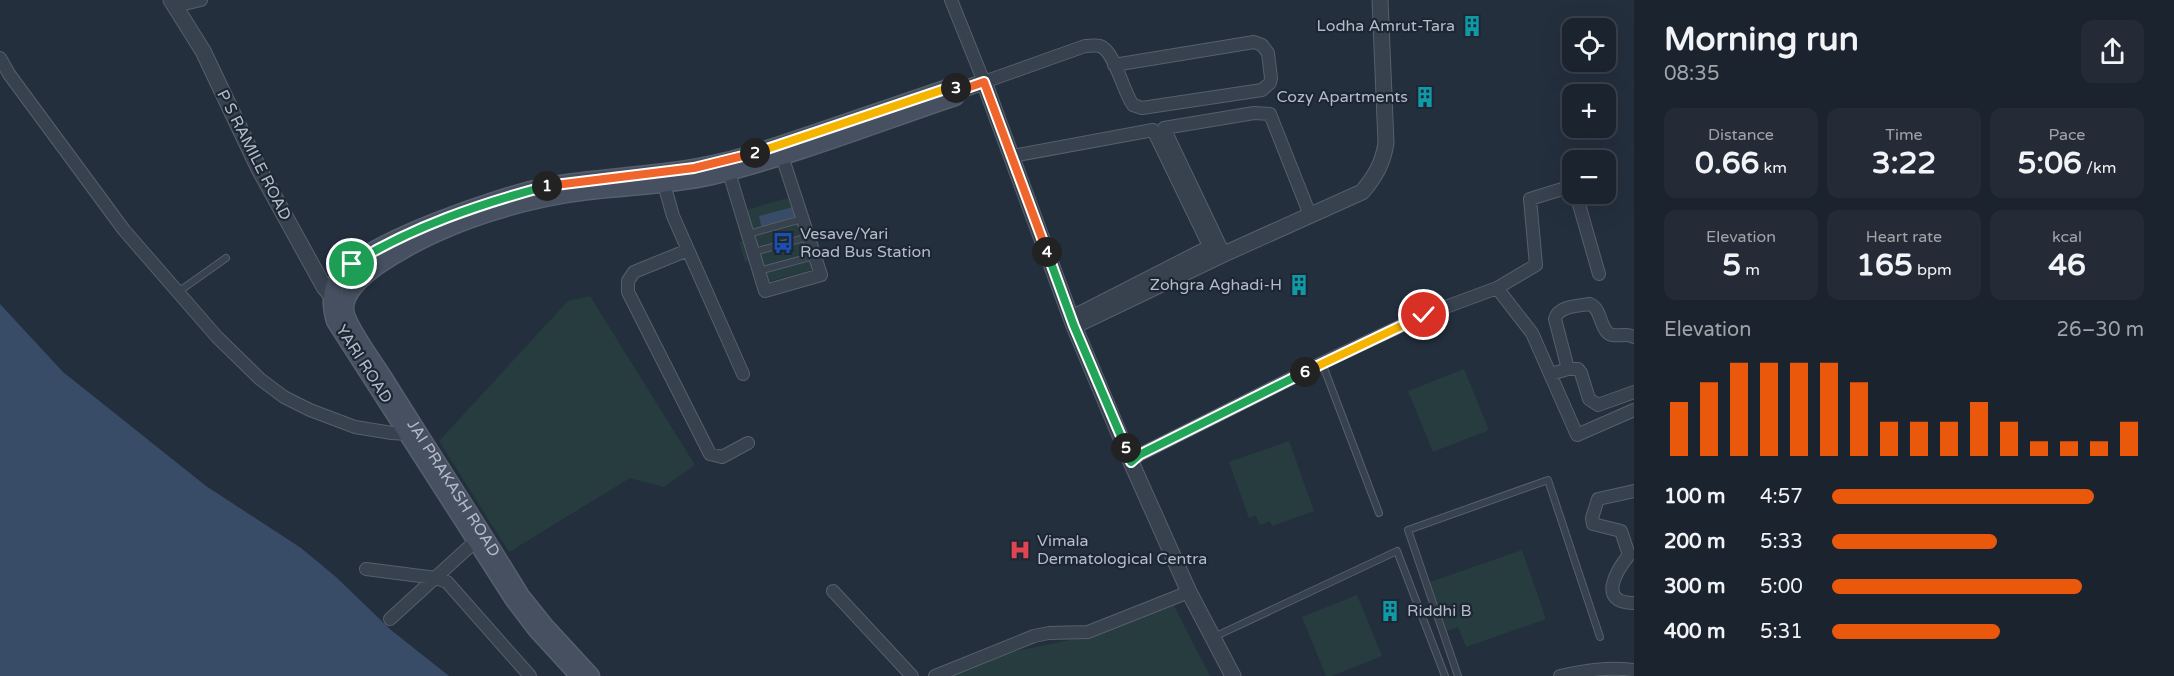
<!DOCTYPE html>
<meta charset="utf-8">
<style>
body{margin:0;font-family:"Varela Round",sans-serif;background:#242b36;color:#f1f3f6;height:100vh;display:flex;flex-direction:column;font-size:22px;white-space:nowrap}
*{box-sizing:border-box;margin:0}
p{font-size:20px;color:#a0a4aa}
.icon{flex:none;width:33px;height:33px;fill:none;stroke:currentColor;stroke-width:2;stroke-linecap:round;stroke-linejoin:round}
.map{position:relative;flex:1;overflow:hidden}
.drawer{display:flex;flex-direction:column;background:#1b232e;width:540px}
.drawer>*{flex:none}
.buttons{position:absolute;left:1562px;top:18px;display:grid;gap:12px}
.buttons a{display:grid;place-items:center;width:54px;height:54px;border-radius:12px;background:#1b232e;box-shadow:0 6px 24px #0002,0 0 0 2px #39404a;font-size:30px}
.pin{position:absolute;display:grid;place-items:center;width:51px;height:51px;color:#fff;margin:-26px;border:3px solid #fff;border-radius:50%;box-shadow:0 2px 6px #0007}
.km{position:absolute;width:30px;height:30px;margin:-15px;border-radius:50%;background:#222;color:#fff;font-size:16px;line-height:30px;text-align:center}
.round{display:grid;place-items:center;flex:none;width:63px;height:63px;border-radius:12px;background:#242b36}
.summary{display:flex;align-items:center;justify-content:space-between;height:102px;padding:0 30px}
h1{font-size:33px;font-weight:700;line-height:45px}
.figures{display:grid;grid-template-columns:repeat(3,1fr);gap:9px;height:102px;padding:6px 30px}
.figures div{display:grid;align-content:center;border-radius:12px;background:#242b36;text-align:center}
.figures b{font-size:30px;font-weight:700}
.figures small{font-size:16px;font-weight:400}
.figures p{font-size:16px}
.chart{height:168px;padding:12px 30px}
.chart p{display:flex;justify-content:space-between}
.chart svg{width:100%;height:108px;margin-top:6px;stroke:#ea580c;stroke-width:6}
ul{padding:0 30px;list-style:none;font-size:20px}
li{display:grid;grid-template-columns:96px 72px 1fr;align-items:center;height:45px}
li i{height:15px;border-radius:8px;background:#ea580c}
main{display:flex;flex:1;min-height:0}
.map>svg:first-child{display:block}
.green{fill:#263c3f}
.water{fill:#394c67}
.lines{fill:none;stroke-linecap:round;stroke-linejoin:round}
.service-casing{stroke:#565f6c;stroke-width:8}
.minor-casing{stroke:#565f6c;stroke-width:14}
.tertiary-casing{stroke:#565f6c;stroke-width:17}
.secondary-casing{stroke:#565f6c;stroke-width:19}
.service{stroke:#38414e;stroke-width:6}
.minor{stroke:#38414e;stroke-width:12}
.tertiary{stroke:#38414e;stroke-width:15}
.secondary{stroke:#465061;stroke-width:16}
.split-1-casing{stroke:#fff;stroke-width:12}
.split-2-casing{stroke:#fff;stroke-width:12}
.split-3-casing{stroke:#fff;stroke-width:12}
.split-4-casing{stroke:#fff;stroke-width:12}
.split-5-casing{stroke:#fff;stroke-width:12}
.split-6-casing{stroke:#fff;stroke-width:12}
.split-7-casing{stroke:#fff;stroke-width:12}
.split-1{stroke:#22a559;stroke-width:8}
.split-2{stroke:#f0652b;stroke-width:8}
.split-3{stroke:#f5b400;stroke-width:8}
.split-4{stroke:#f0652b;stroke-width:8}
.split-5{stroke:#22a559;stroke-width:8}
.split-6{stroke:#22a559;stroke-width:8}
.split-7{stroke:#f5b400;stroke-width:8}
.labels{text-anchor:middle;dominant-baseline:central;stroke-width:4.5;stroke-linejoin:round;paint-order:stroke}
.poi-label{font-size:16px;fill:#b4bcc9;stroke:#1d2633;text-anchor:end}
.street-label{font-size:16px;fill:#b4bcc9;stroke:#1d2633}
</style>
<main>
<div class="map">
<svg width="1634" height="676" viewBox="0 0 1634 676">
<rect width="100%" height="100%" fill="#242f3e"/>
<path class="green" d="M791,197L812,270L760,284L753,260L745,262L739,242L747,239L739,212Z
M590,296L695,465L664,487L630,478L509,552L439,441L568,301Z
M1464,369L1489,430L1433,452L1408,391Z
M1289,441L1314,511L1272,526L1270,521L1260,525L1256,516L1249,518L1229,462Z
M1522,550L1546,619L1466,647L1458,627L1447,631L1430,582Z
M1357,595L1382,656L1332,676H1326L1302,617Z
M1171,600L1210,676H948L996,655L1105,633Z"/>
<path class="water" d="M793,207L797,220L762,230L759,216Z
M0,304L63,372L206,486L301,548L336,577L391,630L449,676H0Z"/>
<g class="lines">
<defs>
<path id="service" d="M748,234L802,219
M754,252L808,237
M759,271L814,256
M178,292L226,258
M1322,363L1379,513
M1214,637L1397,551L1445,676
M1458,676L1408,530L1548,480L1600,637"/>
<path id="minor" d="M951,0L984,82L1085,46C1089,46 1096,45 1100,46C1115,51 1123,92 1133,105L1142,108L1262,90L1270,83L1271,78L1268,53L1262,45L1254,42L1114,65
M175,6L201,0
M0,58L9,74L124,230L217,337L260,379L284,397L310,410L355,427L392,433L408,434L413,431
M1012,156L1153,130L1215,258
M727,166L765,291L821,275L780,150
M664,184L673,216L743,374
M1576,194L1599,274
M688,250L634,272L628,281V292L710,454L722,457L748,443
M1224,254L1164,128L1254,113L1270,114L1310,215
M1497,288L1536,265L1530,199L1572,186
M1071,317L1208,247
M1568,369L1555,319C1558,306 1578,306 1590,304C1601,309 1599,323 1607,332C1613,339 1626,332 1634,337
M1551,374L1568,369H1578L1581,373L1589,399L1598,405L1634,392
M1131,462L1139,455L1322,363L1424,315L1497,288L1532,333L1577,435L1634,410
M1634,491L1598,499L1592,518L1593,524L1621,531L1629,555C1616,571 1597,603 1634,603
M366,569L436,578L447,582L530,676
M833,591L912,676
M390,619L480,537
M935,676L1034,636L1049,633L1088,632L1189,592
M1560,676C1586,670 1608,667 1634,670"/>
<path id="tertiary" d="M171,0L203,51L259,169L324,287L332,296L340,300
M961,90L984,82L1074,326L1131,462L1189,592L1233,676
M1074,326L1224,254L1362,192C1375,177 1383,163 1386,143L1380,0"/>
<g id="secondary">
<path id="s1" d="M579,676L536,629L514,600L335,321C331,307 330,291 338,278C361,243 505,194 548,186C606,176 665,176 723,162C753,155 784,144 813,134C859,118 905,103 951,87L961,90L955,97C875,124 794,156 712,176C664,187 615,186 567,194C501,205 431,229 376,267C363,277 344,292 345,310C346,324 373,361 382,375C428,449 476,522 521,596L545,626L591,676"/>
</g>
</defs>
<use href="#service" class="service-casing"/>
<use href="#minor" class="minor-casing"/>
<use href="#tertiary" class="tertiary-casing"/>
<use href="#secondary" class="secondary-casing"/>
<use href="#service" class="service"/>
<use href="#minor" class="minor"/>
<use href="#tertiary" class="tertiary"/>
<use href="#secondary" class="secondary"/>
</g>
<g class="lines">
<defs>
<path id="split-1" d="M352,264C412,227 479,204 547,186"/>
<path id="split-2" d="M547,186L694,168L755,153"/>
<path id="split-3" d="M755,153L951,87L956,88"/>
<path id="split-4" d="M956,88L961,90L984,82L1047,252"/>
<path id="split-5" d="M1047,252L1074,326L1126,448"/>
<path id="split-6" d="M1126,448L1131,462L1139,455L1305,372"/>
<path id="split-7" d="M1305,372L1424,315"/>
</defs>
<use href="#split-1" class="split-1-casing"/>
<use href="#split-2" class="split-2-casing"/>
<use href="#split-3" class="split-3-casing"/>
<use href="#split-4" class="split-4-casing"/>
<use href="#split-5" class="split-5-casing"/>
<use href="#split-6" class="split-6-casing"/>
<use href="#split-7" class="split-7-casing"/>
<use href="#split-1" class="split-1"/>
<use href="#split-2" class="split-2"/>
<use href="#split-3" class="split-3"/>
<use href="#split-4" class="split-4"/>
<use href="#split-5" class="split-5"/>
<use href="#split-6" class="split-6"/>
<use href="#split-7" class="split-7"/>
</g>
<defs>
<symbol id="building-bare" viewBox="-9 -9 18 18"><path d="M-4-6H4V6H1V3H-1V6H-4ZM-2.5-4.3h1.7v1.8h-1.7ZM.8-4.3h1.7v1.8H.8ZM-2.5-1h1.7V.8h-1.7ZM.8-1h1.7V.8H.8Z" fill="#0f9aa8" stroke="#1d2633" stroke-width="2.5" paint-order="stroke"/></symbol>
<symbol id="bus-bare" viewBox="-9 -9 18 18"><path d="M-5-6H5V4H4V6H2V4H-2V6H-4V4H-5ZM-3.5-4V0h7V-4ZM-3.5 1.2v1.5H-2V1.2ZM2 1.2v1.5H3.5V1.2Z" fill="#1a4fb4" stroke="#1d2633" stroke-width="2.5" paint-order="stroke"/></symbol>
<symbol id="hospital-bare" viewBox="-9 -9 18 18"><path d="M-5-5h3v3.5h4V-5h3V5h-3V1.5h-4V5h-3Z" fill="#e0444e" stroke="#1d2633" stroke-width="2.5" paint-order="stroke"/></symbol>
</defs>
<g fill-rule="evenodd">
<use href="#building-bare" x="1457" y="11" width="30" height="30"/>
<use href="#building-bare" x="1410" y="82" width="30" height="30"/>
<use href="#bus-bare" x="768" y="228" width="30" height="30"/>
<use href="#building-bare" x="1284" y="270" width="30" height="30"/>
<use href="#hospital-bare" x="1005" y="535" width="30" height="30"/>
<use href="#building-bare" x="1375" y="596" width="30" height="30"/>
</g>
<g class="labels">
<g class="poi-label">
<text x="1455" y="26">Lodha Amrut-Tara</text>
<text x="1408" y="97">Cozy Apartments</text>
<text x="800" y="234" text-anchor="start">Vesave/Yari<tspan x="800" dy="18">Road Bus Station</tspan></text>
<text x="1282" y="285">Zohgra Aghadi-H</text>
<text x="1037" y="541" text-anchor="start">Vimala<tspan x="1037" dy="18">Dermatological Centra</tspan></text>
<text x="1407" y="611" text-anchor="start">Riddhi B</text>
</g>
<g class="street-label">
<text transform="translate(254 155) rotate(63)">P S RAMILE ROAD</text>
<text transform="translate(364 364) rotate(57)">YARI ROAD</text>
<text stroke="none"><textPath href="#s1" startOffset="2016">JAI PRAKASH ROAD</textPath></text>
</g>
</g>
</svg>
<div class="buttons">
<a><svg class="icon" aria-label="locate" viewBox="0 0 24 24"><circle cx="12" cy="12" r="6"/><path d="M12 2v4M12 18v4M2 12h4M18 12h4"/></svg></a>
<a>+</a>
<a>−</a>
</div>
<div class="pin" style="left:352px;top:264px;background:#1e9e55"><svg class="icon" aria-label="arrive" viewBox="0 0 24 24"><path d="M6 21V4h12l-3 4 3 4H6"/></svg></div>
<div class="pin" style="left:1424px;top:315px;background:#d93025"><svg class="icon" aria-label="check" viewBox="0 0 24 24"><path d="M5 12l5 5 9-10"/></svg></div>
<b class="km" style="left:547px;top:186px">1</b>
<b class="km" style="left:755px;top:153px">2</b>
<b class="km" style="left:956px;top:88px">3</b>
<b class="km" style="left:1047px;top:252px">4</b>
<b class="km" style="left:1126px;top:448px">5</b>
<b class="km" style="left:1305px;top:372px">6</b>
</div>
<section class="drawer">
<div class="summary"><div><h1>Morning run</h1><p>08:35</p></div><a class="round"><svg class="icon" aria-label="share" viewBox="0 0 24 24"><path d="M12 15V3M7 8l5-5 5 5M5 13v7h14v-7"/></svg></a></div>
<div class="figures">
<div><p>Distance</p><b>0.66<small> km</small></b></div>
<div><p>Time</p><b>3:22</b></div>
<div><p>Pace</p><b>5:06<small> /km</small></b></div>
</div>
<div class="figures">
<div><p>Elevation</p><b>5<small> m</small></b></div>
<div><p>Heart rate</p><b>165<small> bpm</small></b></div>
<div><p>kcal</p><b>46</b></div>
</div>
<div class="chart"><p><span>Elevation</span>26–30 m</p>
<svg viewBox="0 0 160 44" preserveAspectRatio="none"><path d="M5 44V22M15 44V14M25 44V6M35 44V6M45 44V6M55 44V6M65 44V14M75 44V30M85 44V30M95 44V30M105 44V22M115 44V30M125 44V38M135 44V38M145 44V38M155 44V30"/></svg>
</div>
<ul>
<li><b>100 m</b>4:57<i style="width:84%"></i></li>
<li><b>200 m</b>5:33<i style="width:53%"></i></li>
<li><b>300 m</b>5:00<i style="width:80%"></i></li>
<li><b>400 m</b>5:31<i style="width:54%"></i></li>
</ul>
</section>
</main>
